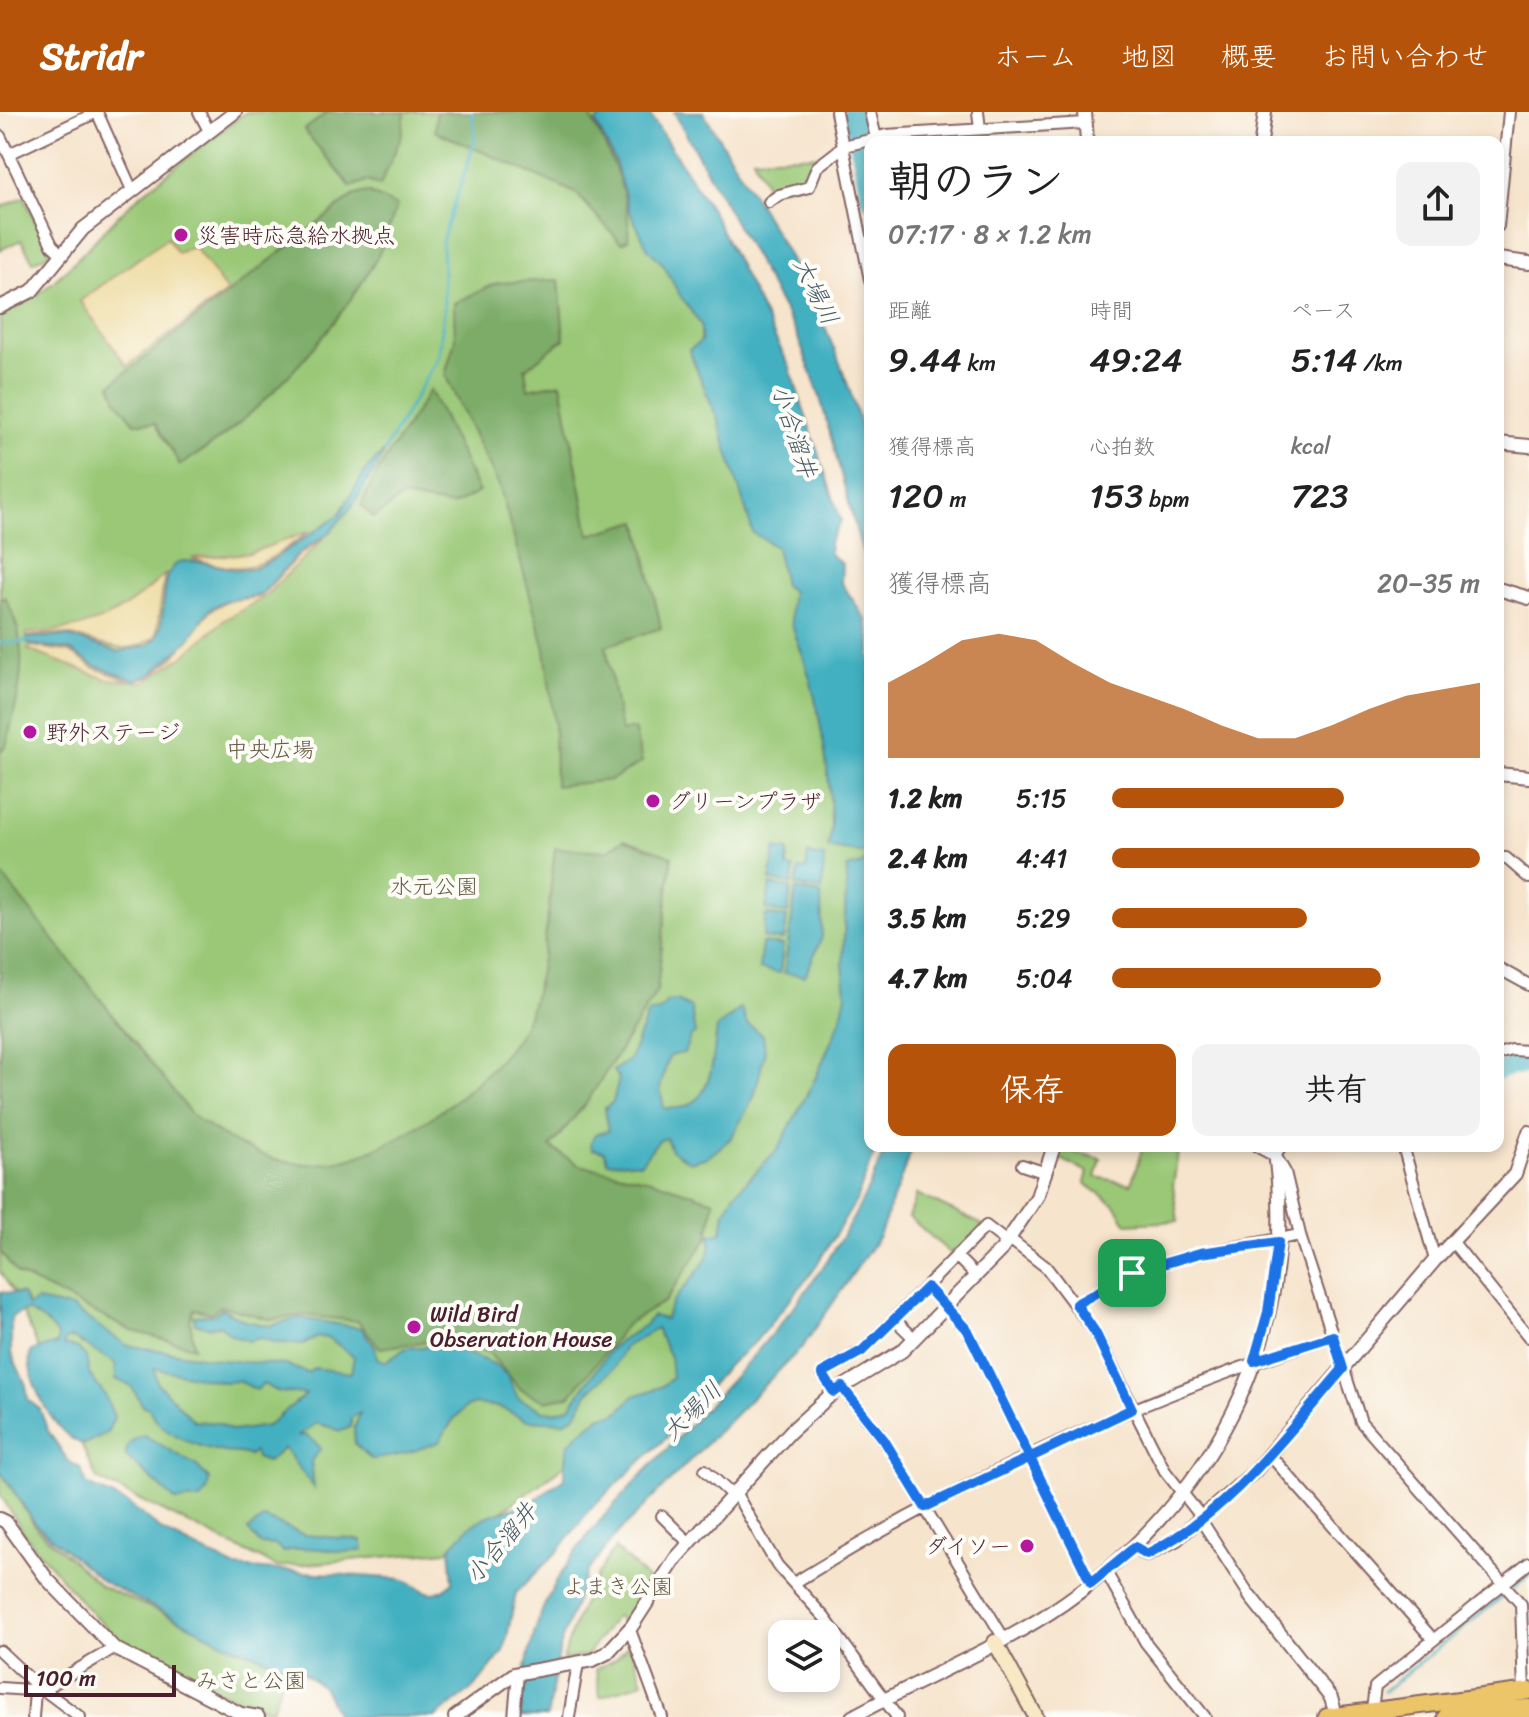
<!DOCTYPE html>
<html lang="ja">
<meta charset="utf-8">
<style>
body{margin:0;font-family:Sriracha,"Klee One",sans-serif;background:#f2f2f2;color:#222;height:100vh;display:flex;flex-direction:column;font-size:30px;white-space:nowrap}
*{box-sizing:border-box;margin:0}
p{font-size:26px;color:#767676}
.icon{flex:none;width:44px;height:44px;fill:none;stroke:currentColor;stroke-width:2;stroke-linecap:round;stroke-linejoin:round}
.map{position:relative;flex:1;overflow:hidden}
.sheet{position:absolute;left:864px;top:24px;width:640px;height:1016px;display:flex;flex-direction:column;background:#fff;border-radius:16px;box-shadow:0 4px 12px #0003}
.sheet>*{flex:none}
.tools{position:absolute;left:768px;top:1508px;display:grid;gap:16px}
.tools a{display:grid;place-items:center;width:72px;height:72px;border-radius:16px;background:#fff;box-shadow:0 4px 12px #0003;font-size:40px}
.scale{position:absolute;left:24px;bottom:20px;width:152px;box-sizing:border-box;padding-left:8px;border:4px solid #4a1f2b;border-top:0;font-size:22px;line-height:28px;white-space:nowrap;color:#4a1f2b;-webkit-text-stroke:6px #fdfcf7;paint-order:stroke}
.pin{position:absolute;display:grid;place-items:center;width:68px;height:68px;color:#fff;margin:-34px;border-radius:16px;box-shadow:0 4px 12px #0006}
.round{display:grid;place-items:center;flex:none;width:84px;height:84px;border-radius:16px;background:#f2f2f2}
.summary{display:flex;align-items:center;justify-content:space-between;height:136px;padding:0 24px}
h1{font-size:44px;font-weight:600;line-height:60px}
.stats{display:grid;grid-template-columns:repeat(3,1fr);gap:12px;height:136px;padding:8px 24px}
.stats div{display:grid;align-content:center}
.stats b{font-size:34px;font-weight:600}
.stats small{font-size:22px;font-weight:400}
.stats p{font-size:22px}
.chart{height:224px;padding:16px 24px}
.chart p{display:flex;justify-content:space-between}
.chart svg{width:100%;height:144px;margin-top:8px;fill:#b45309;opacity:.7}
.button{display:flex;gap:16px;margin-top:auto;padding:16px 24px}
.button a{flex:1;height:92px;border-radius:16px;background:#b45309;color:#fff;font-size:32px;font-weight:600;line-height:92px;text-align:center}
.button a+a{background:#f2f2f2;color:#222}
ul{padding:0 24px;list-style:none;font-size:26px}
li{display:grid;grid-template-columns:128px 96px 1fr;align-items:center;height:60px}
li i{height:20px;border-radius:10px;background:#b45309}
header{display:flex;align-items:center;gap:48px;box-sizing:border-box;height:112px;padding:0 40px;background:#b45309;color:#fff}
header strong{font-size:38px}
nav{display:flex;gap:44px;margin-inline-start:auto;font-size:28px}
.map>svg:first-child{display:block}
.green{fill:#9ac876;stroke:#727450;stroke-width:2}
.forest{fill:#7bac67;stroke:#626649;stroke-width:2}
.sand{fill:#eeda9e;stroke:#9c7c64;stroke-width:2}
.water{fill:#43b0c1;stroke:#466876;stroke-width:2;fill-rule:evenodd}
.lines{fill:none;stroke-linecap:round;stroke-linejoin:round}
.stream{stroke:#43b0c1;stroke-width:3}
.river{stroke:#43b0c1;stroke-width:18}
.minor-casing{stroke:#866463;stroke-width:14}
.tertiary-casing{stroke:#866463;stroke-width:16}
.secondary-casing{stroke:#866463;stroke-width:18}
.trunk-casing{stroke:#866463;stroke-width:20}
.motorway-casing{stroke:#866463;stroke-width:22}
.minor{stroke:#fff;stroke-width:10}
.tertiary{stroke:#fff;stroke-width:12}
.secondary{stroke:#f8e8c3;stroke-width:14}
.trunk{stroke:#edc569;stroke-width:16}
.motorway{stroke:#edc569;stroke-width:18}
.route-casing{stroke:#fff;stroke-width:16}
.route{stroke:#1a73e8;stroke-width:10}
.poi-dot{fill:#b5179e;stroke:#fdfcf7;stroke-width:3}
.labels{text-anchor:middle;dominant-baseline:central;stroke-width:8;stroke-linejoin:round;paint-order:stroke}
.poi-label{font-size:22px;fill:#4a1f2b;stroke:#fdfcf7;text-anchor:start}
.park-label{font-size:22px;fill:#665a45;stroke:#fdfcf7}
.water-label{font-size:24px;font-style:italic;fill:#475967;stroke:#fdfcf7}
</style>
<header>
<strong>Stridr</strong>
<nav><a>ホーム</a><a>地図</a><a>概要</a><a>お問い合わせ</a></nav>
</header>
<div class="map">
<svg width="1529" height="1605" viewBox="0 0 1529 1605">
<rect width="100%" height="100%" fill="#fdfcf7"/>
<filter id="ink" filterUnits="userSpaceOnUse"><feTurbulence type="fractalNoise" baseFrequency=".0125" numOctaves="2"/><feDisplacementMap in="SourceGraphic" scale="16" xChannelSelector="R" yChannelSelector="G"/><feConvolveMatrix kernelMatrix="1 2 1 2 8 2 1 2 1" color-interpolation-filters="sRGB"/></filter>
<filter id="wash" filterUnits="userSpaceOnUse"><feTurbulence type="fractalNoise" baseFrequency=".006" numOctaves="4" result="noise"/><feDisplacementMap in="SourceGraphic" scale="32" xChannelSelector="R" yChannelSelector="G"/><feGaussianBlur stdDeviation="1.8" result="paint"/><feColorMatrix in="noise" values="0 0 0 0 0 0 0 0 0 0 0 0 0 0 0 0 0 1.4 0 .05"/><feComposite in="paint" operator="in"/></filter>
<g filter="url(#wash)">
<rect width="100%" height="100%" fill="#f6e4cc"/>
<path class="green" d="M246,0H607L678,145L794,446L870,707L862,893L678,1263L552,1363L446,1439L277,1455L97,1367L14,1181L0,1160V201C55,184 93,125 135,88C171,57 209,29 246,0Z
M821,43L810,55L805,70L769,79L753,46Z
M24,85L50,141L33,150L21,128L0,138V96Z
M1143,1034H1170L1169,1038L1178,1041L1173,1074L1178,1109L1127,1112L1115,1093L1085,1071L1088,1060L1059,1046L1061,1036L1101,1047L1096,1065L1131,1072Z
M917,1082L983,1113L961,1139L956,1137L951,1142L909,1105Z
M0,1358L37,1417L101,1474L286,1556L272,1597L250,1594L121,1530L82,1491L25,1423L0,1382Z
M615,1436L651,1470L622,1510L616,1504L586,1544L563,1548C574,1506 590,1471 615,1436Z
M630,1531L643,1570L600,1585L596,1557L616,1547Z"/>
<path class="forest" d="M328,0H405L402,23L380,74L367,69L351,75L304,18Z
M436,0H588C609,41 632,81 628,128L621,131L576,81L435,19Z
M367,80L397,94C390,112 384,134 374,151C331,224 254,311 180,353L155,311H135L117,289L111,272L353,84Z
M559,168L564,227L525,257L528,277L561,271L589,423L638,409L661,516L606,534L621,620L634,617L642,650L611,668L555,674L554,610L545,537L500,376L445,263L455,228L454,191L497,171Z
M430,278L479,380L452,394L402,385L374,406L361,393L379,357Z
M5,485C33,536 19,581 6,634L0,639V488Z
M624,727L672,744L657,879L587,990L550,1035L579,1053L651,1068L714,1089L708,1125L665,1189L627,1212L570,1284L545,1289L520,1277L489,1241L442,1227L380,1236L358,1209L302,1203L272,1208L221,1194L211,1201L194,1197L190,1208L194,1235L132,1219L17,1162L0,1139V766L3,764L193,1004C231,1032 278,1058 327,1051C390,1044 487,974 520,921C544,881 549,785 555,736L607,739Z"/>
<path class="sand" d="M167,126L177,141L194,134L227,180L127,254L80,189Z
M310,419C263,454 250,465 192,446L250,441Z
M325,425L263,486L224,508L184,544L144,570L106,567L28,538L32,534L70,540L94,556L131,569L151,564L173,546L210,499L227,489L259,485L299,443Z
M165,462L156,524C125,549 98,528 66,523C53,520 40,523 27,525V521C92,518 118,506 165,462Z"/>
<path class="water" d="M604,0H648L713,101L789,254L841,409L829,431L830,442L842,452L841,470L866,508L870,524V1034H877L856,1089L811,1162L755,1230L727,1254L669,1323L590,1397L559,1438L516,1481L504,1539L476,1574L436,1605H338L324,1576L302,1560L224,1531L102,1469L37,1414L0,1359V1180L22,1182L28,1194L37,1189L72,1196L126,1233L220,1248L286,1253L308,1261L314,1256L351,1261L354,1245L329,1226L318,1225L303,1232L277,1231L260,1226L248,1229L231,1223L220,1213L208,1215L195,1211L194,1204L213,1203L222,1197L246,1209L270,1214L299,1206L361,1216L375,1235L377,1246L386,1250L406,1236L446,1233L494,1252L507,1263L518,1286L544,1299L555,1300L570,1295L612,1235L645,1213L652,1204L666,1207C672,1175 717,1156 710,1123L722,1120L725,1099L736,1080L778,1037L815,967L840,909L846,883L843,852L847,756L862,752L868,746L865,741L828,736C838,699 819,594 807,557C798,525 786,514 792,479L784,473L776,435L753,421L718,308L689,238L701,229V213L679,182L663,152L648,137L629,98L615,49L596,11ZM27,1198L48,1212L58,1224L57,1232L31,1239C22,1263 57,1328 84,1332L107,1321L114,1305L105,1283L89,1262L86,1245L78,1236L63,1233L65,1228L73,1226L115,1251L116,1267L131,1274L143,1294L149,1296C159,1322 199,1335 224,1340C233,1342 239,1339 249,1344L254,1340L256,1346L267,1350L284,1336L314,1376L311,1349L321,1336L306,1323L297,1324L317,1311L341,1319L351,1315V1306L360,1301L354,1317L355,1332L371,1347C395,1346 417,1338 439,1330L453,1308L466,1295L476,1292L499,1295L526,1308L564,1310L575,1304L587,1281L614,1256L625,1235L656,1217L670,1245L672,1266L661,1275L634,1284L616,1302L601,1304L578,1322L568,1333L564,1366L532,1390L485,1405L469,1415L450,1436L453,1470C431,1491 424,1477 402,1467L234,1455L164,1420L127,1391L87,1373L80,1356L68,1349L47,1317L40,1297L28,1288L26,1273L11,1241V1205ZM154,1256L223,1270L239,1269L257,1278L263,1272L279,1280L306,1282L267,1314L233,1319L218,1311L194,1309L157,1271Z
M674,0H703C770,112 848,226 870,358C875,393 870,433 870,468L820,285L796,220Z
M387,336L353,393L330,420L298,442L261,483L224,489L209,498L188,529L150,563L135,568L93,553L70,538L28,532L27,526L67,524L118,540L149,533L157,525L161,513L167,464L175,453L182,449L201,450L238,458L254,457L272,448L339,403L366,358Z
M775,737L788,739L787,755L794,756L792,772L770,769Z
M808,742L824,745L822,778L796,773L799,757L806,758Z
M770,773L791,776L788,801L766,798Z
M796,777L821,782L822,825L805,864L784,861Z
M766,803L787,805L784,828L763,826Z
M762,831L783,833L780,861L759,857Z
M677,889L691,896L695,922L690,925L684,941L669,944L660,976L664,996C713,1002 712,951 717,916L741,896L747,912L763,923L765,939L754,985L731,1026L708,1045L690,1050L671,1038L666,1026L658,1029L641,1051L608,1050L604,1040L592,1037L591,1031L595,1022L608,1019L605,996L613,990L619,967L613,959L630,947L648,901L660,899L667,890Z
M886,1034H913L879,1124L803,1234L617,1422L587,1460L561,1530L547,1605H517C523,1569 529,1533 542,1499C568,1437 618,1388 663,1341C751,1248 842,1156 886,1034Z
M144,1323L197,1354L209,1367L207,1379L200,1387L176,1389L126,1344C125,1332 133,1327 144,1323Z
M264,1406L304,1423L361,1428L363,1438C334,1444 315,1430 283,1440L276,1433L260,1432L248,1418Z"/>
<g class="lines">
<path class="stream" d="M384,339L439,244L444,199L442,129L475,29L472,0
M0,531L30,529
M1513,1477L1529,1464
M1384,1579L1507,1481"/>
<path class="river" d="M852,0L870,87
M1498,959L1511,954L1529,953"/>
</g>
</g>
<g filter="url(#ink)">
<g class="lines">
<defs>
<path id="minor" d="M97,0L132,78
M199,0L209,19
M836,0L870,168
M870,0L876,26
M978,0L980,17
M0,24L52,133L62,143
M876,30L875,26L886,23L1086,11
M843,34L875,27
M9,42L97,0
M769,90L779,83L809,75L817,55L843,35
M1498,114L1509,0
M1498,746H1506L1529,766
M1498,856L1529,873
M1498,942L1512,938L1529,939
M1281,1034L1275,1043L1285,1060L1301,1127L1361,1310L1521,1492L1524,1580
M1403,1034L1435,1148
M1022,1053L1046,1061
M1011,1128L1046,1155L1095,1220L1165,1359L1203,1407
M1452,1129L1529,1225
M957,1145L976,1164
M927,1175L968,1219L1091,1471
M1076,1192L1132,1161L1192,1143L1300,1123
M914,1226L894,1207L986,1114L1008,1131
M842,1275L884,1328L1003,1525
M834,1280L822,1261L862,1239L894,1207
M1269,1342L1432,1526
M705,1358L734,1385
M736,1382L777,1453L824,1505L897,1605
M662,1404L690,1432
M1201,1408L1250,1484
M1106,1460L1146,1531L1205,1605
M794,1471C962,1367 1145,1285 1333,1224
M630,1518L662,1605
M0,1539L33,1570L80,1605
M0,1576L44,1579
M43,1578L114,1536
M1372,1598L1375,1575L1529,1451
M33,1605L35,1579
M514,1605L518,1561
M569,1605L578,1551"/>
<path id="tertiary" d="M1085,0L1087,30
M1261,30L1265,0
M1498,147L1529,151
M0,195L32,179L83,117L235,0
M1498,331L1529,334
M1498,477L1529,486
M1498,662L1529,665
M1258,1034L1275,1043
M0,1407L6,1410L47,1467L114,1536L241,1602L258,1605
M1135,1435L1147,1442L1177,1427L1254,1360L1435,1148L1515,1062L1529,1020
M1250,1484L1331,1586L1336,1603
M455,1605L514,1562L593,1548L607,1541L632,1514L676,1446L790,1320L834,1280L902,1239L1002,1137L1037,1085L1054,1034
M852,1605C917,1569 989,1540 1051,1500C1210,1395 1303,1227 1274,1034"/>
<path id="secondary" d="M995,1530L1036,1605"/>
<path id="trunk" d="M1327,1605L1529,1579
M1446,1605L1500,1597"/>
<path id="motorway" d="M1489,1599L1529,1597"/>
</defs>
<use href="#minor" class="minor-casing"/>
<use href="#tertiary" class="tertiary-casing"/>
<use href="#secondary" class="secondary-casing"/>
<use href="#trunk" class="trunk-casing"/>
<use href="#motorway" class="motorway-casing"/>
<use href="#minor" class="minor"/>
<use href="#tertiary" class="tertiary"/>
<use href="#secondary" class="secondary"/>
<use href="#trunk" class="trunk"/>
<use href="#motorway" class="motorway"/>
</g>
</g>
<g class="lines" filter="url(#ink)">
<defs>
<path id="route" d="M1132,1161L1076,1192L1095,1220L1132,1297L925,1395L884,1328L842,1275L834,1280L822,1261L862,1239L927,1175L968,1219L1091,1471L1135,1435L1147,1442C1229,1401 1284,1325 1343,1257L1333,1224L1254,1249L1268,1200L1278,1130L1200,1141L1132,1161"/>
</defs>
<use href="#route" class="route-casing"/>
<use href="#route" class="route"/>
</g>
<g class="poi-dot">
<circle cx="181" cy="123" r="8"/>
<circle cx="30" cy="620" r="8"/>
<circle cx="653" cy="689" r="8"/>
<circle cx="414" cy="1215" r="8"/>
<circle cx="1027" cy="1434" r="8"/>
</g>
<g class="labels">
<g class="poi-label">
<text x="197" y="123">災害時応急給水拠点</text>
<text x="46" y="620">野外ステージ</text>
<text x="669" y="689">グリーンプラザ</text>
<text x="430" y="1202">Wild Bird<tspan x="430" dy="25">Observation House</tspan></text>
<text x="1011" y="1434" text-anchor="end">ダイソー</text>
</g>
<g class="park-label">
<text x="270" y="637">中央広場</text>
<text x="434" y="774">水元公園</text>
<text x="618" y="1474">よまき公園</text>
<text x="251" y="1568">みさと公園</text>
</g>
<g class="water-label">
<text transform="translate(816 179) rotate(64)">大場川</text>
<text transform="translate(794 319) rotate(72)">小合溜井</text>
<text transform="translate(692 1299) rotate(-45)">大場川</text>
<text transform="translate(501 1431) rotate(-50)">小合溜井</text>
</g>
</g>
</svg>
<div class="tools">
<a><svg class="icon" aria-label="layers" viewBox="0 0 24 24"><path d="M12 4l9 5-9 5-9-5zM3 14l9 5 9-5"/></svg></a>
</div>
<div class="scale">100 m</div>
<div class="pin" style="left:1132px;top:1161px;background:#1e9e55"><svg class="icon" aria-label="arrive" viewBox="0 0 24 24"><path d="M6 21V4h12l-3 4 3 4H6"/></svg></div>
<section class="sheet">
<div class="summary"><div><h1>朝のラン</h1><p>07:17 · 8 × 1.2 km</p></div><a class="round"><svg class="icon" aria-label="share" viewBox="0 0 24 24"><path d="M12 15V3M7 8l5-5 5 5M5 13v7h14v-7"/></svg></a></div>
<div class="stats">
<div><p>距離</p><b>9.44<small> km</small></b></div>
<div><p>時間</p><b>49:24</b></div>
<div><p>ペース</p><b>5:14<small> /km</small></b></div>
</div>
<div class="stats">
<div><p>獲得標高</p><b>120<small> m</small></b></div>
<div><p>心拍数</p><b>153<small> bpm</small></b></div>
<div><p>kcal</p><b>723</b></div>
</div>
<div class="chart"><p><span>獲得標高</span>20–35 m</p>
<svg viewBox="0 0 160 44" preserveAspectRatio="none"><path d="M0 44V21L10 15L20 8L30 6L40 8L50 15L60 21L70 25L80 29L90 34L100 38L110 38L120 34L130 29L140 25L150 23L160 21V44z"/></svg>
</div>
<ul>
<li><b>1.2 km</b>5:15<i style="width:63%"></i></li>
<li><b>2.4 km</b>4:41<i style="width:100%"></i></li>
<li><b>3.5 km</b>5:29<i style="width:53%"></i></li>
<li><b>4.7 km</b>5:04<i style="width:73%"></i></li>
</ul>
<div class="button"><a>保存</a><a>共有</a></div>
</section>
</div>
